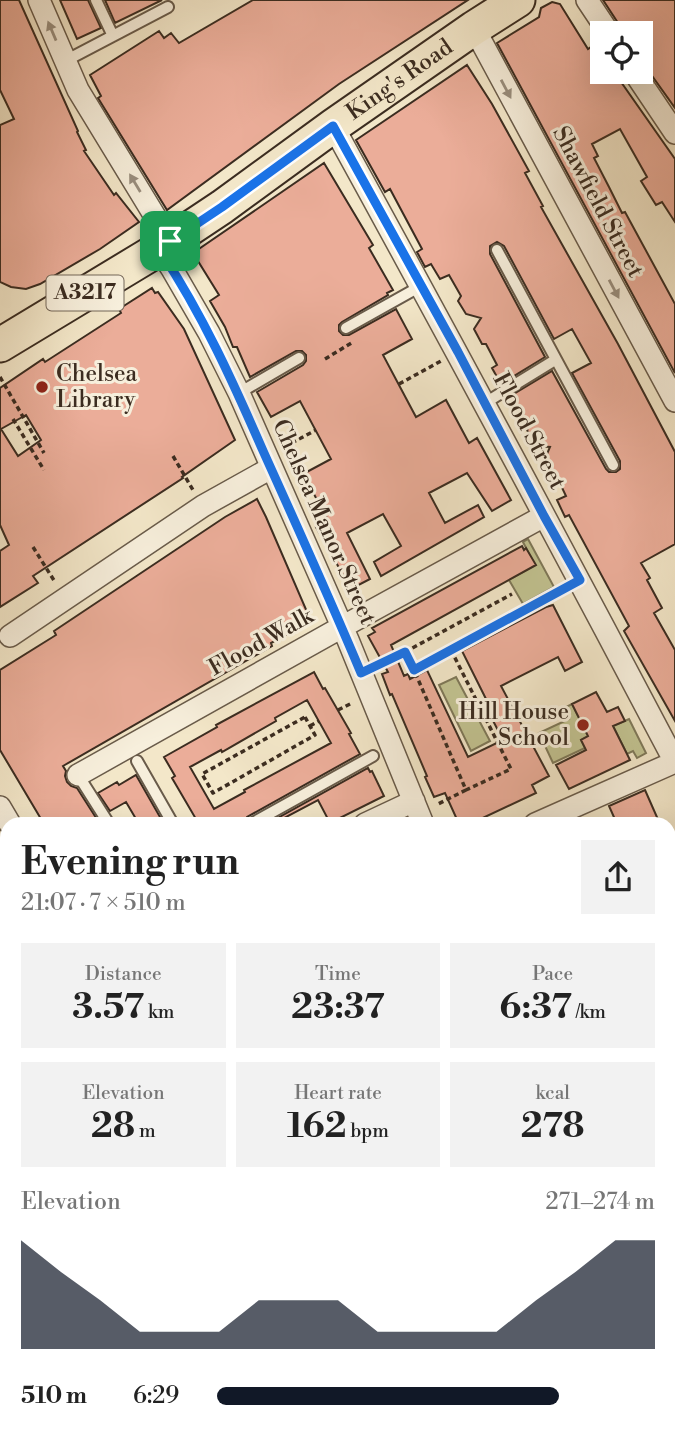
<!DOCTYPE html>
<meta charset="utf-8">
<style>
body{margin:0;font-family:"Libre Bodoni",serif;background:#f2f2f2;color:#222;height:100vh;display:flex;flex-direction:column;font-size:26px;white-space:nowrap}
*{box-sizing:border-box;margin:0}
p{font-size:23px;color:#767676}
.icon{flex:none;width:38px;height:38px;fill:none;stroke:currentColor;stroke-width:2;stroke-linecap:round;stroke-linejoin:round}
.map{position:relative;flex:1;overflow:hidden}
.details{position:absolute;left:0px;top:817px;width:676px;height:621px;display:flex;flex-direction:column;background:#fff;border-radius:21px 21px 0 0;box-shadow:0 7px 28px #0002}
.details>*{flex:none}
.fabs{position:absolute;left:590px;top:21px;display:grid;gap:14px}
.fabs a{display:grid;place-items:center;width:63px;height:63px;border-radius:0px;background:#fff;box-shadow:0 7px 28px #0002;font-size:35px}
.pin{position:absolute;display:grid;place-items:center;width:60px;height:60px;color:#fff;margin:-30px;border-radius:14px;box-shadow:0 4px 10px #0006}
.round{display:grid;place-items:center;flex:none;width:74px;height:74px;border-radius:0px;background:#f2f2f2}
.head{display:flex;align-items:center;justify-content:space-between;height:119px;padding:0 21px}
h1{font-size:38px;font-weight:700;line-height:52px}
.figures{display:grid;grid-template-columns:repeat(3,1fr);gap:10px;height:119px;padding:7px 21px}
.figures div{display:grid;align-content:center;border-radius:0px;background:#f2f2f2;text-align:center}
.figures b{font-size:35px;font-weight:700}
.figures small{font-size:19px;font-weight:400}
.figures p{font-size:19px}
.chart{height:196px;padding:14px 21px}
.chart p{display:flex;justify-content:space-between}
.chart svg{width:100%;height:126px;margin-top:7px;fill:#111827;opacity:.7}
ul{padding:0 21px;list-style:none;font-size:23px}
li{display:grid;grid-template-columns:112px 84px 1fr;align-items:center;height:52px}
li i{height:18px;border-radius:9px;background:#111827}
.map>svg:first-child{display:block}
.green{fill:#c2c391;stroke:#7e7858;stroke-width:2}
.building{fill:#ebad99;stroke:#3b2c20;stroke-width:2;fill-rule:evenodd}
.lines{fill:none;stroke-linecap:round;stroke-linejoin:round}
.service-casing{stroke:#695b4a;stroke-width:14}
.minor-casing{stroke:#695b4a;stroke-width:24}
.secondary-casing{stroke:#3b2c20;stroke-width:33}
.primary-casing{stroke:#3b2c20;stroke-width:37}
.path{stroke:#3b2c20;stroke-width:3.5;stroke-dasharray:5 3.5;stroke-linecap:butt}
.service{stroke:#f7efdc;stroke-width:10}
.minor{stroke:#f7efdc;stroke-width:21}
.secondary{stroke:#f7efdc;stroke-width:30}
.primary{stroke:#f3e7c9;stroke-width:33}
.oneway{fill:#998e7e}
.route-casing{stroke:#fff;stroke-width:14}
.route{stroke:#1a73e8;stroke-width:9}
.poi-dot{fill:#8f2418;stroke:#f7efdc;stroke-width:2.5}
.labels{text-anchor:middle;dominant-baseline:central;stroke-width:6;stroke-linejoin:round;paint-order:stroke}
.shield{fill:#f7efdc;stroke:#736658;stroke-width:2}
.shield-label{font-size:21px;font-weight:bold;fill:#3b2c20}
.street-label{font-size:23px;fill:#3b2c20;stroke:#f7efdc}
.poi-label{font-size:23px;fill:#3b2c20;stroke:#f7efdc;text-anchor:start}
</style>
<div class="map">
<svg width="675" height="1437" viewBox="0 0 675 1437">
<rect width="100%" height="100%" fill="#f3e7c9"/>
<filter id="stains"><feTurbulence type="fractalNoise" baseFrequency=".00286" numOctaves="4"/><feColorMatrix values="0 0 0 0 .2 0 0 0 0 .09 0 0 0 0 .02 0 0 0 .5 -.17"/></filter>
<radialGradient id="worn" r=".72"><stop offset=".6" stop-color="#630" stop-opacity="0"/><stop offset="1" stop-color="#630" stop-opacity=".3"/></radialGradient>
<path class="green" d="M528,539L554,587L523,604L509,580L535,565L523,542Z
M456,677L490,741L471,751L439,685Z
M572,704L588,736L581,740L585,748L553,763L539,733L569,719L564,708Z
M629,719L646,753L637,758L633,751L627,754L613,726Z"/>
<path class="building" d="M0,0H19L78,131L77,132L86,150L84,151L114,195L116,193L139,222L100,249L40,284L26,289L11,287L0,282V125L14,119L0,90Z
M60,0H88L101,28L77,39Z
M105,0H162L115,23Z
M253,0H468L339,84L167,210L98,98L101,96L90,75L159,31L164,38L171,33L179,43Z
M603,0H675V108L640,59V33H622L620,26Z
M552,2L560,4L588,49L591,47L602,63V72H614L675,159V222L662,202L656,205L641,181L647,177L620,129L592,144L598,156L594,158L609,187L622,213L625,212L675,304V373L497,43L539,17L541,8Z
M467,65L492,104L529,171L525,173L543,206L541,207L618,344L675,452V544L641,563L650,578L647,580L662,608L654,613L675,650V721L624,631L629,626L569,515L565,517L557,500L566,496L556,475H551L544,461L550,447L536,446L527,430L529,426L519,406L513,409L507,398L552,371L606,469L609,472H616L620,469V461L572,373L591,363L572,329L554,339L504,246L497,242L490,246V254L545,357L501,384L492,368L497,365L486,344H482L474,329L481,318L466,314L458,301L461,296L449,275L440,279L431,264L425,267L417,252L422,249L390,189L385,192L356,140Z
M324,163L373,245L369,248L393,290L387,293L388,295L342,322L339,325V331L343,335H349L396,309L412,339L383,355L416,417L446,400L469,443L477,438L511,500L492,511L467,473L429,493L445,523L478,505L484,517L381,576L374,562L401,546L383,514L347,533L370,579L351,589L316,527L328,520L303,474L331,459L300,401L271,417L257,392L303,365L306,361V355L302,351H296L250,377L237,347H233L225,327L210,301L219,295L193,253Z
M152,288L155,293L158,292L184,329L235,440L182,477L183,478L33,576L38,583L0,607V551L9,545L0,525V388L43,359L45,362L121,313L119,309ZM26,415L41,440L18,456L1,429Z
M257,499L266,517L311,621L271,643L272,646L63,766L66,771L65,776L67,782L71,786L77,788L100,824H44L0,750V670L56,635L54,631L225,517Z
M522,546L524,550L526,548L536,565L391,645L404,676L408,674L410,679L427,670L468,757L503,740L487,709L490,707L462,651L546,607L553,605L582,662L565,671L558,657L501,686L549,776L532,785L536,793L470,824H459L445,793L434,797L425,777L427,776L392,694L390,695L382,674L388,672L368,636L375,632L372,628Z
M314,672L323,689L325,688L351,733L349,734L360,754L247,817L243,824H187L196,819L172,778L175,776L164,757L217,727L216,725ZM307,700L331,743L244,790L245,792L214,809L190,767L221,750L222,752L276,721L275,718Z
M596,692L607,712L618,707L625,721L613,726L630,760L569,789L556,765L586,750L581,740L588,736L572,704Z
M368,768L370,772L372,771L384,796L330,823L318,800L284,818L288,824H267Z
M136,775L164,824H139L126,802L110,811L98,793L117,782L119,785Z
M645,790L660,824H617L609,806Z"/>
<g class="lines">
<defs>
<path id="service" d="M96,0L113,36
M65,61L168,7
M497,250L613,465
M346,328L421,286
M239,393L299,358
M485,403L555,360
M137,761L173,824
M78,775L109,824
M251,824L373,756
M668,1162L675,1183
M0,1220L7,1235
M0,1396L1,1393L7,1390
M0,1418L9,1437
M375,1432L377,1437"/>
<path id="minor" d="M39,0L78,90L170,241
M587,0L609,33
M474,28L675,401
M634,72L675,133
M333,126C449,337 563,549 675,762
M159,249L172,269L209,333L239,393L348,640L423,824
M10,636L203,506L271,468
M78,775L333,632L544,516
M0,807L10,824
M365,824L414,801
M535,824L675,762
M668,1125L675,1123
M0,1151L7,1147
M656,1432L658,1437"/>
<path id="secondary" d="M0,998L7,1012
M202,1432L204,1437"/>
<g id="primary">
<path id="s1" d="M0,345L159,249L222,207L333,126L474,28L518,0"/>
</g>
</defs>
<use href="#service" class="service-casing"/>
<use href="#minor" class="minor-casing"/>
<use href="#secondary" class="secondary-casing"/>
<use href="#primary" class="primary-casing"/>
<path class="path" d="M325,359L353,342
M0,377L44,453
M399,384L441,361
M13,419L44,470
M284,447L316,430
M173,456L193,490
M33,547L55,582
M451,650L511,769L466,790
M405,652L512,594
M380,664L405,652L414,670L466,790L436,805
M414,670L563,590
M338,710L352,703
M305,717L315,735L213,793L202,774Z
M310,726L319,721
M669,1044L675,1042"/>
<use href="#service" class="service"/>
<use href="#minor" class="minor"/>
<use href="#secondary" class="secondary"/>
<use href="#primary" class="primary"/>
</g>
<defs><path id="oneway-solid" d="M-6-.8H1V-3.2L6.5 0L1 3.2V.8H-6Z" transform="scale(1.75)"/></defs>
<g class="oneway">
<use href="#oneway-solid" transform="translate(52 31) rotate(-113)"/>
<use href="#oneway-solid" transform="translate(506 89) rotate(62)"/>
<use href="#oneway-solid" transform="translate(135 183) rotate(-121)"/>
<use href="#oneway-solid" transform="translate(614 289) rotate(62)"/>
</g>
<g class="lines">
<defs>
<path id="route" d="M333,126L458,352L544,516L580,580L414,670L405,652L361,673C330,599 297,526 264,453C233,382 202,313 159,249L222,207Z"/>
</defs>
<use href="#route" class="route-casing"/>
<use href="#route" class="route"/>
</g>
<g class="poi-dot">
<circle cx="42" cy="387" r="7"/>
<circle cx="583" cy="725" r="7"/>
</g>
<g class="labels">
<rect class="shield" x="46.5" y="275.5" width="77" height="35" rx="5"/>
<g class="shield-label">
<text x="85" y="293">A3217</text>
</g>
<g class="street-label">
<text stroke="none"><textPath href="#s1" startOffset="480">King's Road</textPath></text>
<text transform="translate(598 202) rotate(62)">Shawfield Street</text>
<text transform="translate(529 431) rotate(62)">Flood Street</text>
<text transform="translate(324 522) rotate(66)">Chelsea Manor Street</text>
<text transform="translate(261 642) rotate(-29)">Flood Walk</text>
</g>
<g class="poi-label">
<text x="56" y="374">Chelsea<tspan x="56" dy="26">Library</tspan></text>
<text x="569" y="712" text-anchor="end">Hill House<tspan x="569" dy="26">School</tspan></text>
</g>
</g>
<rect width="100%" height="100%" filter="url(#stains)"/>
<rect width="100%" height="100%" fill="url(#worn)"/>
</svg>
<div class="fabs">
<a><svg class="icon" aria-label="locate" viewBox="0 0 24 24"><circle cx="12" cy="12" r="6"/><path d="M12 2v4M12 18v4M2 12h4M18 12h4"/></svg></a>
</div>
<div class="pin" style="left:170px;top:241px;background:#1e9e55"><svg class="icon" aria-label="arrive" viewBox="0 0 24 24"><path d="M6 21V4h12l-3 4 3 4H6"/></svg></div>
<section class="details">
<div class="head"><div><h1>Evening run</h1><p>21:07 · 7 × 510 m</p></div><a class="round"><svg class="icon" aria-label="share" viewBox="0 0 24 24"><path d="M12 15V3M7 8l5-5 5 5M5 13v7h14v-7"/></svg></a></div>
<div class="figures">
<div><p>Distance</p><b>3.57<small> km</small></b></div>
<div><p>Time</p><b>23:37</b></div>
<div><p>Pace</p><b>6:37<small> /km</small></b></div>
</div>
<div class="figures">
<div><p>Elevation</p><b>28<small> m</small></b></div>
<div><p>Heart rate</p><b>162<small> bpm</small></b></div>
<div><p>kcal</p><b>278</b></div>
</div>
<div class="chart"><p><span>Elevation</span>271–274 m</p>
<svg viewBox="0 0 160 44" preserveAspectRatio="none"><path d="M0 44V6L10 17L20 27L30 38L40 38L50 38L60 27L70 27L80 27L90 38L100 38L110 38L120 38L130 27L140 17L150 6L160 6V44z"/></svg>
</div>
<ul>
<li><b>510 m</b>6:29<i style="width:78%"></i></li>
</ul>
</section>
</div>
